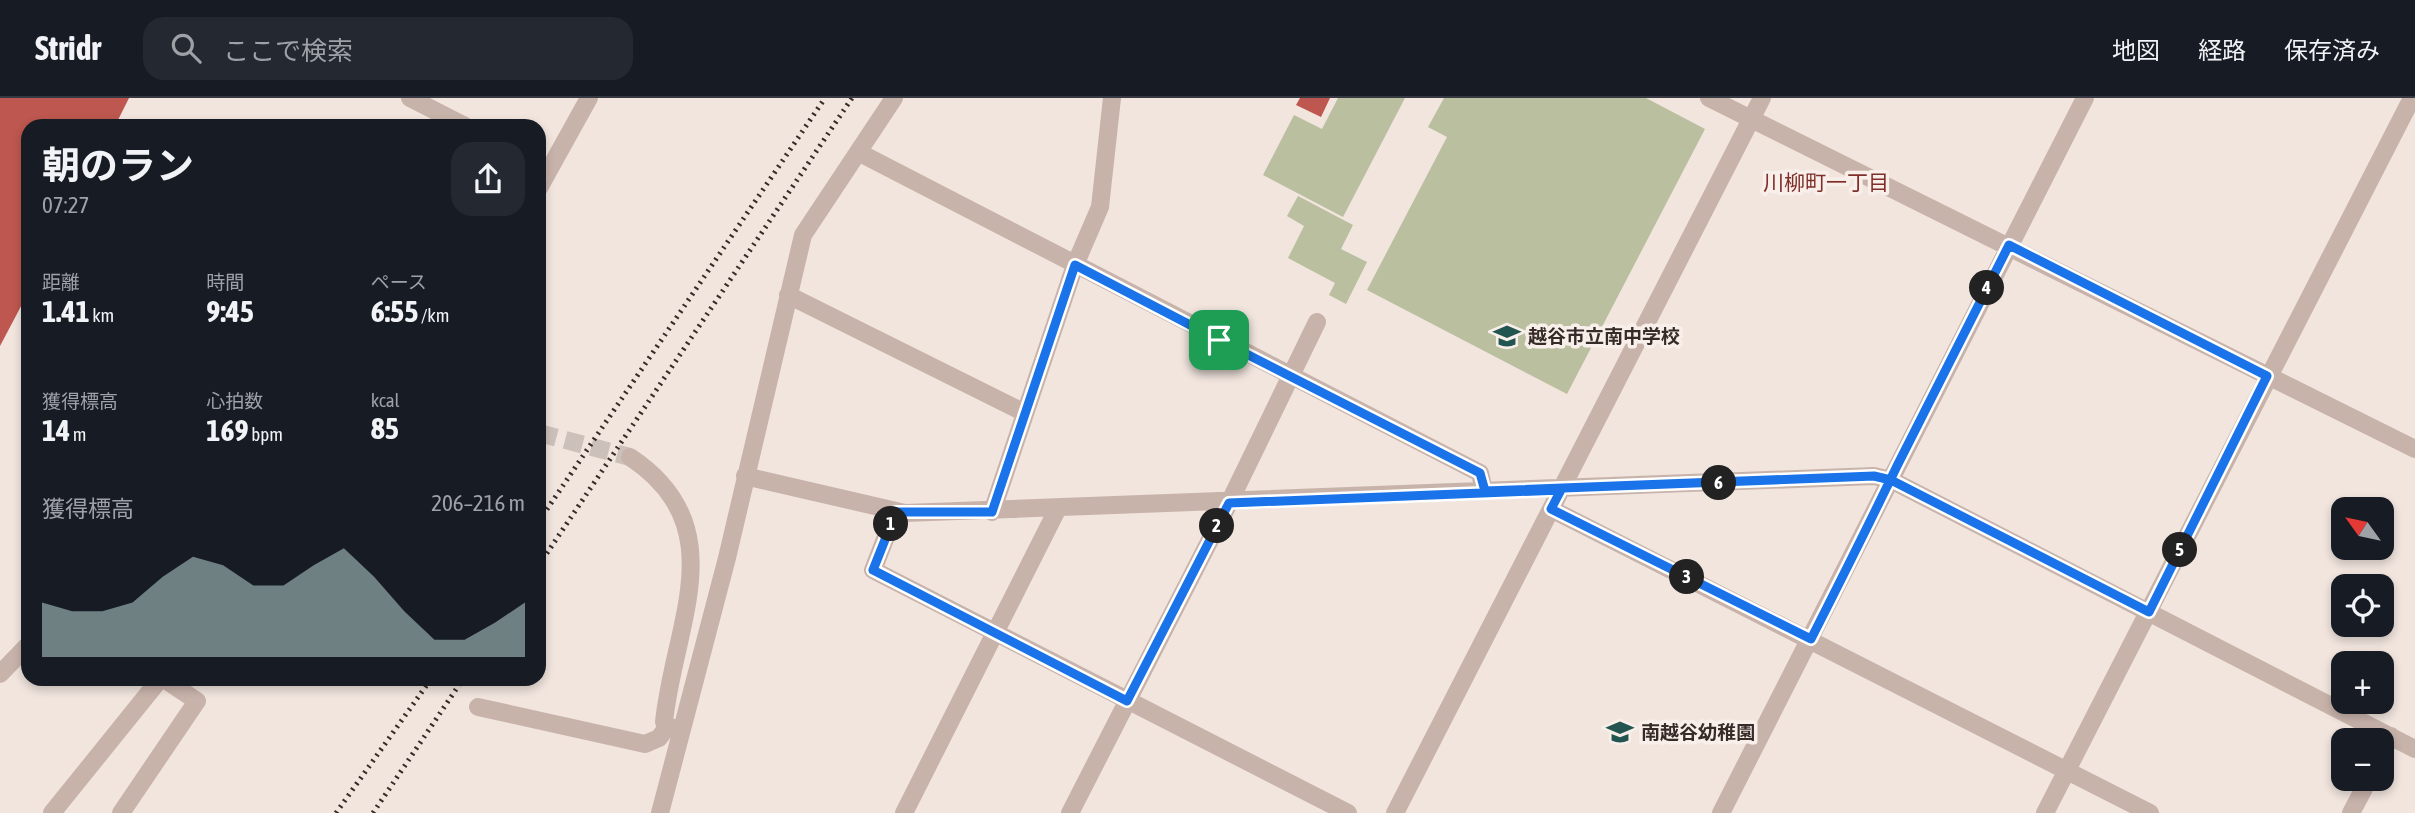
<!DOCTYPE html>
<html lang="ja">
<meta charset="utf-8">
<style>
body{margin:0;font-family:"Asap Condensed","Noto Sans JP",sans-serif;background:#242831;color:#f1f3f6;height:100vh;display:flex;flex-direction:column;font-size:26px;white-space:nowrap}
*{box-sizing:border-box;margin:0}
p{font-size:23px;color:#9ea1a6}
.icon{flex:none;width:38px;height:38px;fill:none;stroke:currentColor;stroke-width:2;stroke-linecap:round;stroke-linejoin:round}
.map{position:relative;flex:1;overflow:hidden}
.drawer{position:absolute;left:21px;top:21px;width:525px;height:567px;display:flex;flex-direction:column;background:#171b24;border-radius:21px;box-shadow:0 4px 10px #0003}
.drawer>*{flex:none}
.needle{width:46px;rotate:303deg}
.tools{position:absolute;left:2331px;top:399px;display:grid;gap:14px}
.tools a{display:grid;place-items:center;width:63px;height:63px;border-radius:14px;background:#171b24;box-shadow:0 4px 10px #0003;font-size:35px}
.pin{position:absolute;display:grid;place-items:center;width:60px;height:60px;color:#fff;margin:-30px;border-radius:14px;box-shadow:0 4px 10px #0006}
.km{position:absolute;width:35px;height:35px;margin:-18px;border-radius:50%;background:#222;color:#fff;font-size:19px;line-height:35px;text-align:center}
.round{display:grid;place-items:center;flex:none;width:74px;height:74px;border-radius:21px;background:#242831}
.headline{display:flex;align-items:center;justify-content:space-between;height:119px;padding:0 21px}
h1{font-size:38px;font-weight:700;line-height:52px}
.metrics{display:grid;grid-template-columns:repeat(3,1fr);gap:10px;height:119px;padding:7px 21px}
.metrics div{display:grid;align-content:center}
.metrics b{font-size:30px;font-weight:700}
.metrics small{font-size:19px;font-weight:400}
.metrics p{font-size:19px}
.chart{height:196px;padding:14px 21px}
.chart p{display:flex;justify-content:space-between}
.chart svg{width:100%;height:126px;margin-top:7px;fill:#94acab;opacity:.7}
header{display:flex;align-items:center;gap:42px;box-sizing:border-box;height:98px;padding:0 35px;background:#171b24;border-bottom:2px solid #363941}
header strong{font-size:33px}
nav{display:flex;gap:38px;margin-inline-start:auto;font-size:24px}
.search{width:490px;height:63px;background:#242831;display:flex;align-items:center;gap:18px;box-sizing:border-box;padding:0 24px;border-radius:21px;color:#9ea1a6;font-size:26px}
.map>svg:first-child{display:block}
.green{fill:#b9bf9f}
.building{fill:#bd574f}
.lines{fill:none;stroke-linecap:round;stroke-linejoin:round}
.minor-tunnel{stroke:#ccc0ba;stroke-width:18;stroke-dasharray:18 9;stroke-linecap:butt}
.minor{stroke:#c8b3aa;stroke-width:18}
.rail{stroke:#362b29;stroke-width:5;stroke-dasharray:2 5;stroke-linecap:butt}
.route-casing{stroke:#fff;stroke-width:14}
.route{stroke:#1a73e8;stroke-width:9}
.labels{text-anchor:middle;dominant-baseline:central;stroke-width:7;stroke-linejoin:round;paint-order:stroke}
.poi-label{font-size:19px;font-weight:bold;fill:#362b29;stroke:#f9efea;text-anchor:start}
.neighbourhood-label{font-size:21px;fill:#7f2e28;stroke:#f9efea}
</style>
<header>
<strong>Stridr</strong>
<div class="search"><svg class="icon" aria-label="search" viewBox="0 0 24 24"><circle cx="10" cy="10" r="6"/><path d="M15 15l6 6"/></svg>ここで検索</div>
<nav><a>地図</a><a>経路</a><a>保存済み</a></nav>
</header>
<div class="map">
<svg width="2415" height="715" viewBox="0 0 2415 715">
<rect width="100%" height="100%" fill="#f1e5de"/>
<path class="green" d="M1338,0H1405L1343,119L1263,77L1294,17L1322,31Z
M1444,0H1646L1705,31L1567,296L1367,192L1447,39L1428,29Z
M1298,98L1353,127L1341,151L1367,164L1346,206L1329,197L1335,185L1288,160L1304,128L1287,118Z"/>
<path class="building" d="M0,0H129L115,28H28V195L0,248Z
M1300,0H1330L1321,19L1296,7Z"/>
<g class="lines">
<path class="minor-tunnel" d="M539,335L630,359"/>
<path class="minor" d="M410,0L465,28
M1709,0L2415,351
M858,54L1480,375L1484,393
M539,90L589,0
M788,197L1025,315
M630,359C735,429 674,525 664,624L667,629L682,631
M745,378L905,415L1874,378L1891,382L2415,651
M1551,411L2150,715
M896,413L873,472L1348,715
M992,414L1075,167L1100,109L1112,0
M0,576L28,547
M478,609L645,646L659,640L667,629
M2382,656L2391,638
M52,715L160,581
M121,715L197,603L164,581
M660,715L727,460L803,137L894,0
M904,715L1058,410
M1070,715L1229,405L1317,224
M1395,715L1762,0
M1721,715L2085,0
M2045,715L2412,0
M2351,715L2369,681"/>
<path class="rail" d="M539,423L825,0
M539,467L852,0
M336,715L431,581
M373,715L463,581"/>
</g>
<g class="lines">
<defs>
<path id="route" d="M1219,242L1075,167L992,414H896L873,472L1127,603L1229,405L1561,392L1551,411L1811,541C1840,484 1869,426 1897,368L2009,147L2267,278L2149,514L1891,382L1874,378L1485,393L1480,375L1219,242"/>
</defs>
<use href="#route" class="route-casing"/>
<use href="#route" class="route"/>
</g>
<defs>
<symbol id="school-bare" viewBox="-9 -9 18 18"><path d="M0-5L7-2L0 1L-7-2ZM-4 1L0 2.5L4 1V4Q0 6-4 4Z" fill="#22554f" stroke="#f9efea" stroke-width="2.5" paint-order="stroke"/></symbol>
</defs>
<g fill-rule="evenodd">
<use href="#school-bare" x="1488" y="219" width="38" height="38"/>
<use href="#school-bare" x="1601" y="615" width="38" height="38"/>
</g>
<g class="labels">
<g class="poi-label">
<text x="1528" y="238">越谷市立南中学校</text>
<text x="1641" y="634">南越谷幼稚園</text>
</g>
<g class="neighbourhood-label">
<text x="1826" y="84">川柳町一丁目</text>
</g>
</g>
</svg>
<div class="tools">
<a><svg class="needle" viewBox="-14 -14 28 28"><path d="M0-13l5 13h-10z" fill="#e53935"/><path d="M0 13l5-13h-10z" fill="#9ea1a6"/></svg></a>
<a><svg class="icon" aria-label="locate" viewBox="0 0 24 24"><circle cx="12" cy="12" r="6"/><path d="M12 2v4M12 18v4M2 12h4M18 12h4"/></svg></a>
<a>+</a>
<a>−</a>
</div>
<div class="pin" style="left:1219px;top:242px;background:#1e9e55"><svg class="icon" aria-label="arrive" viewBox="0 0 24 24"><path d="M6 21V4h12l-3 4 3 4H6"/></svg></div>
<b class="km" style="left:891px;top:426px">1</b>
<b class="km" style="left:1217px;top:428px">2</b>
<b class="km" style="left:1687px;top:479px">3</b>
<b class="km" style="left:1987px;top:190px">4</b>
<b class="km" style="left:2180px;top:452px">5</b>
<b class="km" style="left:1719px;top:385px">6</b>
<section class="drawer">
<div class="headline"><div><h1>朝のラン</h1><p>07:27</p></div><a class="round"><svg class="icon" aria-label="share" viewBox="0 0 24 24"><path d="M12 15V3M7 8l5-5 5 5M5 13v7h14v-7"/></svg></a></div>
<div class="metrics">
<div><p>距離</p><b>1.41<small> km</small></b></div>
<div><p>時間</p><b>9:45</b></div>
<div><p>ペース</p><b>6:55<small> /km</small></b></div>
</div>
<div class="metrics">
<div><p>獲得標高</p><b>14<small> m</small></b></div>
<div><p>心拍数</p><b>169<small> bpm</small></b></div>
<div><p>kcal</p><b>85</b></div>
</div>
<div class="chart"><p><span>獲得標高</span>206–216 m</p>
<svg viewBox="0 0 160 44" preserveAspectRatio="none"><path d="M0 44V25L10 28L20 28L30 25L40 16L50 9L60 12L70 19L80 19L90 12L100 6L110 16L120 28L130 38L140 38L150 32L160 25V44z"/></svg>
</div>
</section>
</div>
